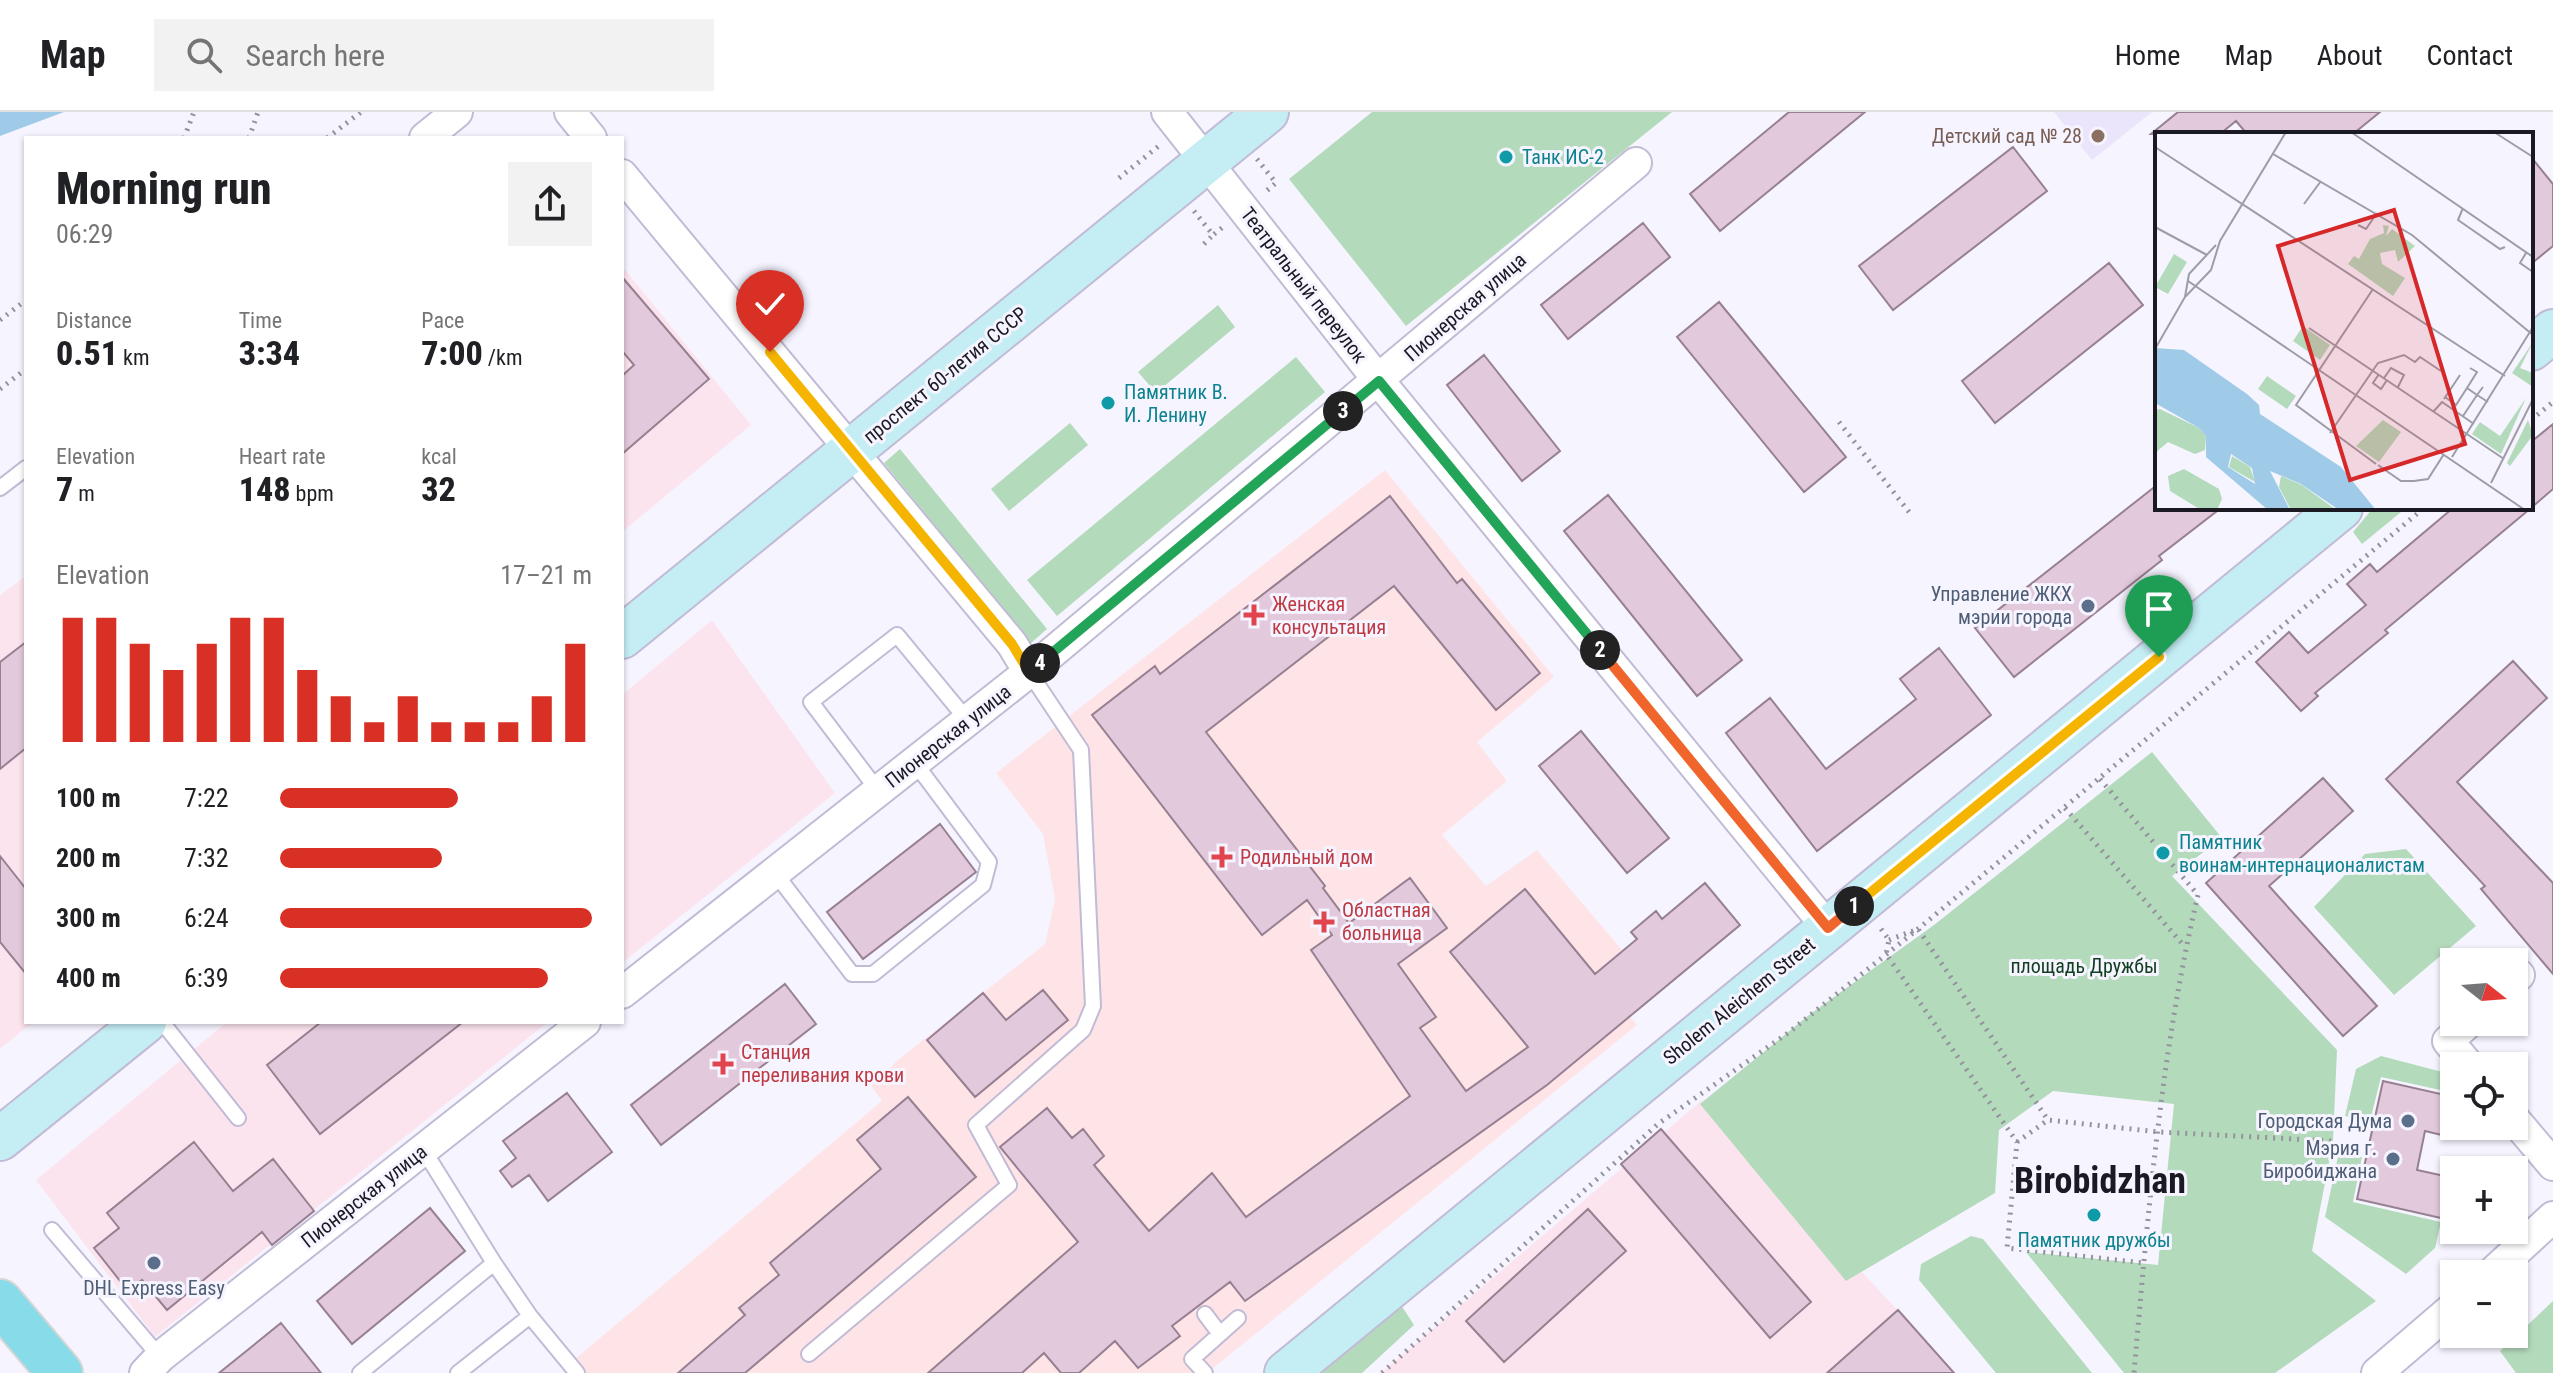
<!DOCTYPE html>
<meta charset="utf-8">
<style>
body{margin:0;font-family:"Roboto Condensed",sans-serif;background:#f2f2f2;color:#202124;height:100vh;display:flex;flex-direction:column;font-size:30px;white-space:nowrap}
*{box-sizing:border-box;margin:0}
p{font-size:26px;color:#757577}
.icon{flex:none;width:44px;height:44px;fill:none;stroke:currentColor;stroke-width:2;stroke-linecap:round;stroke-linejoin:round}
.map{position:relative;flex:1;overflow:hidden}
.side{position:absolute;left:24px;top:24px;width:600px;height:888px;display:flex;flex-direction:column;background:#fff;border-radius:0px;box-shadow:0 2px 6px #0004}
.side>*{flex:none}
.needle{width:52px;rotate:107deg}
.buttons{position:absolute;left:2440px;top:836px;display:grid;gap:16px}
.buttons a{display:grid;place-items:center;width:88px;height:88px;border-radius:0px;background:#fff;box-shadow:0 2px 6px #0004;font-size:40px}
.pin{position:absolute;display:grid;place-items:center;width:68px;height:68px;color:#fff;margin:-82px -34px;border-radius:50% 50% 50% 0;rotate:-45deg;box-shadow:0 0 8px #0007}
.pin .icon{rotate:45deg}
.km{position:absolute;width:40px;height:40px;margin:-20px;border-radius:50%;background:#222;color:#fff;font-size:22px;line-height:40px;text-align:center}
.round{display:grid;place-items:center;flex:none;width:84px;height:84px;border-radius:0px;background:#f2f2f2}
.summary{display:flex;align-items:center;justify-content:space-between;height:136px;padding:0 32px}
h1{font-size:44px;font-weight:800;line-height:60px}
.stats{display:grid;grid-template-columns:repeat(3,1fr);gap:12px;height:136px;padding:8px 32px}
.stats div{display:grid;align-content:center}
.stats b{font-size:34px;font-weight:800}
.stats small{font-size:22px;font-weight:400}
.stats p{font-size:22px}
.chart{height:224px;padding:16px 32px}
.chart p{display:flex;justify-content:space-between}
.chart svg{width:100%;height:144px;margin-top:8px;stroke:#d93025;stroke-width:6}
ul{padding:0 32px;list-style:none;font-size:26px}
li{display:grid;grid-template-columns:128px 96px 1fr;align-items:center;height:60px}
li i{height:20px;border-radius:10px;background:#d93025}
header{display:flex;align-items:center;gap:48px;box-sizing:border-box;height:112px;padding:0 40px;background:#fff;border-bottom:2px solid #e0e0e0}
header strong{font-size:38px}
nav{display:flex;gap:44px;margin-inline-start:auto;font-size:28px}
.search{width:560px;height:72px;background:#f2f2f2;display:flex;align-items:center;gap:20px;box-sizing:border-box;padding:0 28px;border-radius:0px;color:#757577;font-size:30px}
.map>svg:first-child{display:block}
.commercial{fill:#fce4ef}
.built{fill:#eae5fa}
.medical{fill:#ffe4e7}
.green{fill:#b4dabc}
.water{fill:#9fcbe8}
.building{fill:#e2c9db;stroke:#978091;stroke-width:2}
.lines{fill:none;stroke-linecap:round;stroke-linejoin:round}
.service-casing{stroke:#c1bbd5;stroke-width:18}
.minor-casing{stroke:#c1bbd5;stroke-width:34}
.secondary-casing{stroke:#c1bbd5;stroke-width:46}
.primary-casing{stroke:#d6d6d7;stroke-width:48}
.path{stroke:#94929c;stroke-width:5;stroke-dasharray:2 6;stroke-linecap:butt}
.service{stroke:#fff;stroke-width:14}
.minor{stroke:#fff;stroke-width:30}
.secondary{stroke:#c4edf4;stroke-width:42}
.primary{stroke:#88dbe8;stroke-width:44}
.split-1-casing{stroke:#fff;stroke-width:16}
.split-2-casing{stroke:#fff;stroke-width:16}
.split-3-casing{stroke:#fff;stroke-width:16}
.split-4-casing{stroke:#fff;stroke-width:16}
.split-5-casing{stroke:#fff;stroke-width:16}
.split-1{stroke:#f5b400;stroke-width:10}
.split-2{stroke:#f0652b;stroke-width:10}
.split-3{stroke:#22a559;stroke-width:10}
.split-4{stroke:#22a559;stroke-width:10}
.split-5{stroke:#f5b400;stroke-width:10}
.education-dot{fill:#8d6e63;stroke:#f6f4ff;stroke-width:3}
.culture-dot{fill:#0f9aa8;stroke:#f6f4ff;stroke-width:3}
.service-dot{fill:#5c6f8a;stroke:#f6f4ff;stroke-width:3}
.health-dot{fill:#e0444e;stroke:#f6f4ff;stroke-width:3}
.labels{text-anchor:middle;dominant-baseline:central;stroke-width:6;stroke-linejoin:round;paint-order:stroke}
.education-label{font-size:20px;fill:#785e54;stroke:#f6f4ff;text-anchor:end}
.culture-label{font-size:20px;fill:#0d838f;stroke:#f6f4ff;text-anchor:start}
.street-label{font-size:20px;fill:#1b1922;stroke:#f6f4ff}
.service-label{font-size:20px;fill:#4e5e75;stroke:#f6f4ff;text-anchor:end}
.health-label{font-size:20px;fill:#be3a42;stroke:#f6f4ff;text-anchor:start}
.park-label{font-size:20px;fill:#103e1f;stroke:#f6f4ff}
.town-label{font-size:36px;font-weight:bold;fill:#1b1922;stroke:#f6f4ff}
.inset-road{fill:none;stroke:#9e9ca7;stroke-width:2}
.view{fill:#d62828;fill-opacity:0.15;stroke:#d62828;stroke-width:4}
.inset-edge{fill:none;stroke:#1b1922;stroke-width:4}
</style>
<header>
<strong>Map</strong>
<div class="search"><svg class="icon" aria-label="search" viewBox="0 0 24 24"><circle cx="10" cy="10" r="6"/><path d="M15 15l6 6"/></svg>Search here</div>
<nav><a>Home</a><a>Map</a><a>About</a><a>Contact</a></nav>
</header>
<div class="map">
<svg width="2553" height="1261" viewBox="0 0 2553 1261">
<rect width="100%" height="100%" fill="#f6f4ff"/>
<path class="commercial" d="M622,154L751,313L622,420Z
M26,464V910H33L0,937V483Z
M712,508L835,681L622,851V583Z
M227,910H548L155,1225L36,1068Z
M1702,988L1956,1261H1381Z"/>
<path class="built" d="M2054,0H2152L2092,48Z"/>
<path class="medical" d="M1385,358L1554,565L1477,630L1507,669L1442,723L1486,774L1537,738L1622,838L1595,861L1637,913L1207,1261H587L575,1247L882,989L871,974L898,948L1045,832L1055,787L1043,722L996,661Z"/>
<path class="green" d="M1372,0H1672L1406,214L1289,67Z
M1218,193L1235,215L1156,281L1138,260Z
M1296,245L1325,280L1057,504L1027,468Z
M1070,311L1088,333L1009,399L991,377Z
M900,337L1047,517L1031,531L884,351Z
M2373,396H2406L2362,432L2353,420Z
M2152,640L2222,726L2172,764L2337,938L2333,1029L2312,1139L2376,1189L2275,1261H2124L2026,1140L2158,1153L2174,992L2053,979L1999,1018L1995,1081L1846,1169L1700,992L1809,903L1934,813Z
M2406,737L2476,814L2394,883L2314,795L2365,742Z
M2381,944L2454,963V981L2381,965L2370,1009L2345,1004L2356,957Z
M2339,1040L2362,1045L2353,1090L2441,1110L2435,1136L2406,1162L2325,1105Z
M1971,1124L1983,1127L2092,1261H1996L1919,1168L1921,1152Z
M2553,1189V1261H2516L2500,1239Z
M1393,1195L1403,1196L1414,1213L1362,1261H1313Z"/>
<path class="water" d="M0,0H64L0,24Z"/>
<path class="building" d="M1789,0H1865L1720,119L1690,82Z
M2178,0H2380L2353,22H2247L2236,9L2220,22H2151Z
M2013,35L2047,79L1893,198L1859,154Z
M2531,45L2553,72V134L2531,152Z
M1643,111L1670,145L1568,227L1541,193Z
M2109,151L2143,193L1995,311L1962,269Z
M622,165L709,267L622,342V264L634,253L622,239Z
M1719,190L1846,345L1804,380L1677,225Z
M1484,243L1560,339L1522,369L1447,273Z
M2553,312V377L2531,396V330Z
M2157,373V396H2221L2159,444L2162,448L2014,565L1975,516Z
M1608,383L1742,548L1697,584L1564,419Z
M1390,384L1457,471L1462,467L1540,561L1496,598L1394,474L1206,620L1325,774L1323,776L1349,811L1410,766L1447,816L1398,852L1436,905L1420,916L1466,979L1528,935L1450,840L1525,777L1595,862L1637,827L1631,820L1656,799L1662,807L1705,771L1740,813L1547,973L1245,1189L1230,1170L1172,1214L1180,1224L1138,1256L1115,1229L1079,1261H1061L1044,1241L1022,1261H928L1078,1130L1000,1035L1047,996L1072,1026L1083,1017L1104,1044L1094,1053L1149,1119L1212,1061L1246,1105L1410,984L1311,838L1332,823L1307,788L1262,823L1092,603L1155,554L1160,562Z
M2453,396H2531L2385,518L2388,521L2315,581L2318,584L2301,599L2256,550L2289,520L2308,541L2366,493L2347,472L2370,452L2377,460Z
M26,530V636L0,657V550Z
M1939,536L1991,603L1817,739L1726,621L1770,586L1826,657L1916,587L1900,567Z
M2513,549L2547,586L2457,670L2553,771V862L2481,777L2485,774L2386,667Z
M1581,619L1669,726L1627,761L1539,654Z
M2323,666L2353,699L2269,774L2377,894L2343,924L2206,771Z
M940,712L976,760L863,847L827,800Z
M0,744L26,777V862L0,830Z
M785,872L816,912L661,1033L631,993Z
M1043,878L1068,908L975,985L927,928L983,881L1006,908Z
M321,910H463L320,1022L267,953Z
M2383,969L2454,985V1026L2425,1019L2417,1058L2454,1066V1109L2357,1087Z
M567,981L612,1040L548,1089L529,1063L512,1075L500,1059L516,1046L503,1029Z
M908,985L976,1065L745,1261H678L745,1203L739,1196L779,1163L770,1151L881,1057L857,1028Z
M1661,1017L1811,1190L1770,1226L1621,1052Z
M194,1030L233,1079L273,1047L314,1099L272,1133L262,1120L167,1198L142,1168L128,1179L94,1136L119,1116L107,1101Z
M430,1096L465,1139L352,1232L317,1189Z
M1588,1097L1626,1139L1504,1250L1466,1209Z
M1898,1198L1954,1261H1827Z
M281,1211L321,1261H219Z"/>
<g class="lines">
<defs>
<path id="service" d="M0,376L26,356
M879,680L811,590L897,523L968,609
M775,761L852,862H873L983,773L989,750L915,651
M162,910L238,1006
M52,1118L160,1245
M494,1151L530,1204L577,1261
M1205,1202L1220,1222
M809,1242L1009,1073L976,1013L1083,918L1093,894L1081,638L1029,560
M360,1261L494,1151L423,1037
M458,1261L530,1204
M1205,1261L1192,1247L1238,1206"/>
<path id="minor" d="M570,0L591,26
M1167,0L1379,269L1828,816
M425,26L457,0
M622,63L1012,532L1029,560
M2514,867L2519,863
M622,881L1029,560L1636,51
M2469,910L2448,929L2469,954
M2514,1007L2553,1053
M2491,1162L2553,1105
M145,1261L160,1245L585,910
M2377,1261L2454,1195"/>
<path id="secondary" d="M2531,237L2553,219
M622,525L1267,0
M0,1027L145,910
M1286,1261L2341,396"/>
<path id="primary" d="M0,1190L60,1261"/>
</defs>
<use href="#service" class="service-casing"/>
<use href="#minor" class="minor-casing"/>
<use href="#secondary" class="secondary-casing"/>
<use href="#primary" class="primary-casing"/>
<path class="path" d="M184,26L194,0
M249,26L258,0
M327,26L361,0
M1257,47L1276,71L1264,81
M1119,66L1160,33
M1194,99L1213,123L1223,115
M1204,132L1213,123
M0,208L26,188
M0,277L26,257
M2531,308L2553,290
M1839,310L1909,400
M2100,667L2198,783C2161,938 2148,1102 2134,1261
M2065,696L2185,835
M1881,817L1889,828L1886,842L2017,1030L2007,1136L2144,1151
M1889,828L1918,817L2048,1008L2159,1020L2333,1029
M2017,1030L2048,1008
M1382,1261L1658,1012L1788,921L1918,817L2424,396"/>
<use href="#service" class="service"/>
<use href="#minor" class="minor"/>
<use href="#secondary" class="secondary"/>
<use href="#primary" class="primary"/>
</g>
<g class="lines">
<defs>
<path id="split-1" d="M1854,794L2159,545"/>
<path id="split-2" d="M1600,538L1828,816L1854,794"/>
<path id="split-3" d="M1343,299L1379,269L1600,538"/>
<path id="split-4" d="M1040,551L1343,299"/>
<path id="split-5" d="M770,240L1012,532L1029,560L1040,551"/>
</defs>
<use href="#split-1" class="split-1-casing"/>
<use href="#split-2" class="split-2-casing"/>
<use href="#split-3" class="split-3-casing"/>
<use href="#split-4" class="split-4-casing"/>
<use href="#split-5" class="split-5-casing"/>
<use href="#split-1" class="split-1"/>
<use href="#split-2" class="split-2"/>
<use href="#split-3" class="split-3"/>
<use href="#split-4" class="split-4"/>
<use href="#split-5" class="split-5"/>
</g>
<circle class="education-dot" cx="2098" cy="24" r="8"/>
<g class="culture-dot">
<circle cx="1506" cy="45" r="8"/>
<circle cx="1108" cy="291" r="8"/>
<circle cx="2163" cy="741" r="8"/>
<circle cx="2094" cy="1103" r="8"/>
</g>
<g class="service-dot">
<circle cx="2088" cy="494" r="8"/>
<circle cx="2408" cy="1009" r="8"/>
<circle cx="2393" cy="1047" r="8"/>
<circle cx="154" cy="1151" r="8"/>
</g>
<g class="health-dot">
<path d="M1250 491h8v8h8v8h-8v8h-8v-8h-8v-8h8z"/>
<path d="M1218 733h8v8h8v8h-8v8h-8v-8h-8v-8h8z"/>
<path d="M1320 798h8v8h8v8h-8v8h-8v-8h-8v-8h8z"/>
<path d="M719 940h8v8h8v8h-8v8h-8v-8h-8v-8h8z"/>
</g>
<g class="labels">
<g class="education-label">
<text x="2082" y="24">Детский сад № 28</text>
</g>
<g class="culture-label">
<text x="1522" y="45">Танк ИС-2</text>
<text x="1124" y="280">Памятник В.<tspan x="1124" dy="23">И. Ленину</tspan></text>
<text x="2179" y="730">Памятник<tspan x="2179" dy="23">воинам-интернационалистам</tspan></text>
<text x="2094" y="1128" text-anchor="middle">Памятник дружбы</text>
</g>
<g class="street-label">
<text transform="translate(1304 173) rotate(52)">Театральный переулок</text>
<text transform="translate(1465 195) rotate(-41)">Пионерская улица</text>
<text transform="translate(945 263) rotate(-39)">проспект 60-летия СССР</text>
<text transform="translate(948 624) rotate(-38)">Пионерская улица</text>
<text transform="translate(1739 889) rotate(-39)">Sholem Aleichem Street</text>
<text transform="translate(364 1084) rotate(-38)">Пионерская улица</text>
</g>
<g class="service-label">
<text x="2072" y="482">Управление ЖКХ<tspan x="2072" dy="23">мэрии города</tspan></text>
<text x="2392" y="1009">Городская Дума</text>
<text x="2377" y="1036">Мэрия г.<tspan x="2377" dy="23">Биробиджана</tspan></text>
<text x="154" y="1176" text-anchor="middle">DHL Express Easy</text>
</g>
<g class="health-label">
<text x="1272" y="492">Женская<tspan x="1272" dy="23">консультация</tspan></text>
<text x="1240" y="745">Родильный дом</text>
<text x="1342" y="798">Областная<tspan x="1342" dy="23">больница</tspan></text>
<text x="741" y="940">Станция<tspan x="741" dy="23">переливания крови</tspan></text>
</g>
<g class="park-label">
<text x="2084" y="854">площадь Дружбы</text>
</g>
<g class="town-label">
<text x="2100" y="1069">Birobidzhan</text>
</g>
</g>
<g transform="translate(2155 20)">
<rect width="378" height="378" fill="#f6f4ff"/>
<path d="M228,93L234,94L231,104L237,97L260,114L243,130L240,118L225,121L227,132L250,146L238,164L193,132L199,124L204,127L215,107L229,101ZM19,122L32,130L13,162L0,155ZM148,194L175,213L165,228L138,209ZM378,210L365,236L378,241V255L357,241ZM112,244L141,264L132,277L103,257ZM371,266L346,322L317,302L325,290L345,304ZM5,277L44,296L51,304L50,318L40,322L13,310L0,321V278ZM228,288L246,300L224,330L201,314ZM373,288L378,303L355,334L352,331ZM77,324L95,335L100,350L74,335ZM29,337L64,357L67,367L62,378H46L15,359L13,344ZM126,344L147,353L181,378H136L124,355Z" fill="#b4dabc"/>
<path d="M0,216L29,218L92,262L104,273L105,282L186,335L221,378H184L146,352L115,339L135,378H113L51,325V304L44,296L0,271ZM76,322L97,336L100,352L73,335Z" fill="#9fcbe8" fill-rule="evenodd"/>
<path class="inset-road" d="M196,0L378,125M339,0L378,25M0,15L350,244M118,22L257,103L378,203M149,72L166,49M308,76L303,88L345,117L350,115M203,93L211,97L222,81M0,95L52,123M371,121L365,131L378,140M33,149L370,378M218,157L141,273L221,332M30,165L56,138L65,109L131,0M154,196L349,327M0,217L30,165L34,142L61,113M315,236L322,240L312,256L322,263L328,255M224,242L218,251L226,257L232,248M229,246L236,236L249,243L243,255M290,265L301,273L312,256M289,267L305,243M278,280L287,270L319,292M308,284L322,263L333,270M175,301L223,231L249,223L260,230L265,225L286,239M297,325L378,195M223,333L246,349H259L273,347L289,322M336,351L378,267"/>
<path class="view" d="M239,78L310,312L195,348L123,114Z"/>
<rect width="378" height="378" class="inset-edge"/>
</g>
</svg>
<div class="buttons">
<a><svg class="needle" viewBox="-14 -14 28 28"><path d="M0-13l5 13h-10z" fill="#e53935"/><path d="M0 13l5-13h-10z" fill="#757577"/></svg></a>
<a><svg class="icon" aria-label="locate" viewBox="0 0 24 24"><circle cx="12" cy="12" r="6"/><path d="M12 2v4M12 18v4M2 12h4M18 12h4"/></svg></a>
<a>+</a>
<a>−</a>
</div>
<div class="pin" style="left:2159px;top:545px;background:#1e9e55"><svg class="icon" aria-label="arrive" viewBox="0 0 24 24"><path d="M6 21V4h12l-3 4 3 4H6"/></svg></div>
<div class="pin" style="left:770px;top:240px;background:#d93025"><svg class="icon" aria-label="check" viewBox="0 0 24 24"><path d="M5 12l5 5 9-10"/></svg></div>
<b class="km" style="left:1854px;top:794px">1</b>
<b class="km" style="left:1600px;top:538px">2</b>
<b class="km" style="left:1343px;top:299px">3</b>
<b class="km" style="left:1040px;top:551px">4</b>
<section class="side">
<div class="summary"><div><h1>Morning run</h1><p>06:29</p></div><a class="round"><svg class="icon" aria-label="share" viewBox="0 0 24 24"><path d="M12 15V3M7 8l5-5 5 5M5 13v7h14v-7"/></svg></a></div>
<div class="stats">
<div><p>Distance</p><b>0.51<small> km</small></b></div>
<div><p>Time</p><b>3:34</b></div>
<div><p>Pace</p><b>7:00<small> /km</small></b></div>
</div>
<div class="stats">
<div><p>Elevation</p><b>7<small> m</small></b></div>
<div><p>Heart rate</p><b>148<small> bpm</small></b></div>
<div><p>kcal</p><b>32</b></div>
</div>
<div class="chart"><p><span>Elevation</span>17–21 m</p>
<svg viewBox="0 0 160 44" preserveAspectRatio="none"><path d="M5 44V6M15 44V6M25 44V14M35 44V22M45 44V14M55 44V6M65 44V6M75 44V22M85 44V30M95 44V38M105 44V30M115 44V38M125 44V38M135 44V38M145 44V30M155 44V14"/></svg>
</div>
<ul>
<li><b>100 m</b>7:22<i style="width:57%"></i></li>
<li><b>200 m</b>7:32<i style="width:52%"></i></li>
<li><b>300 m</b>6:24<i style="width:100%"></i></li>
<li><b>400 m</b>6:39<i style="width:86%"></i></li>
</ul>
</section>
</div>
